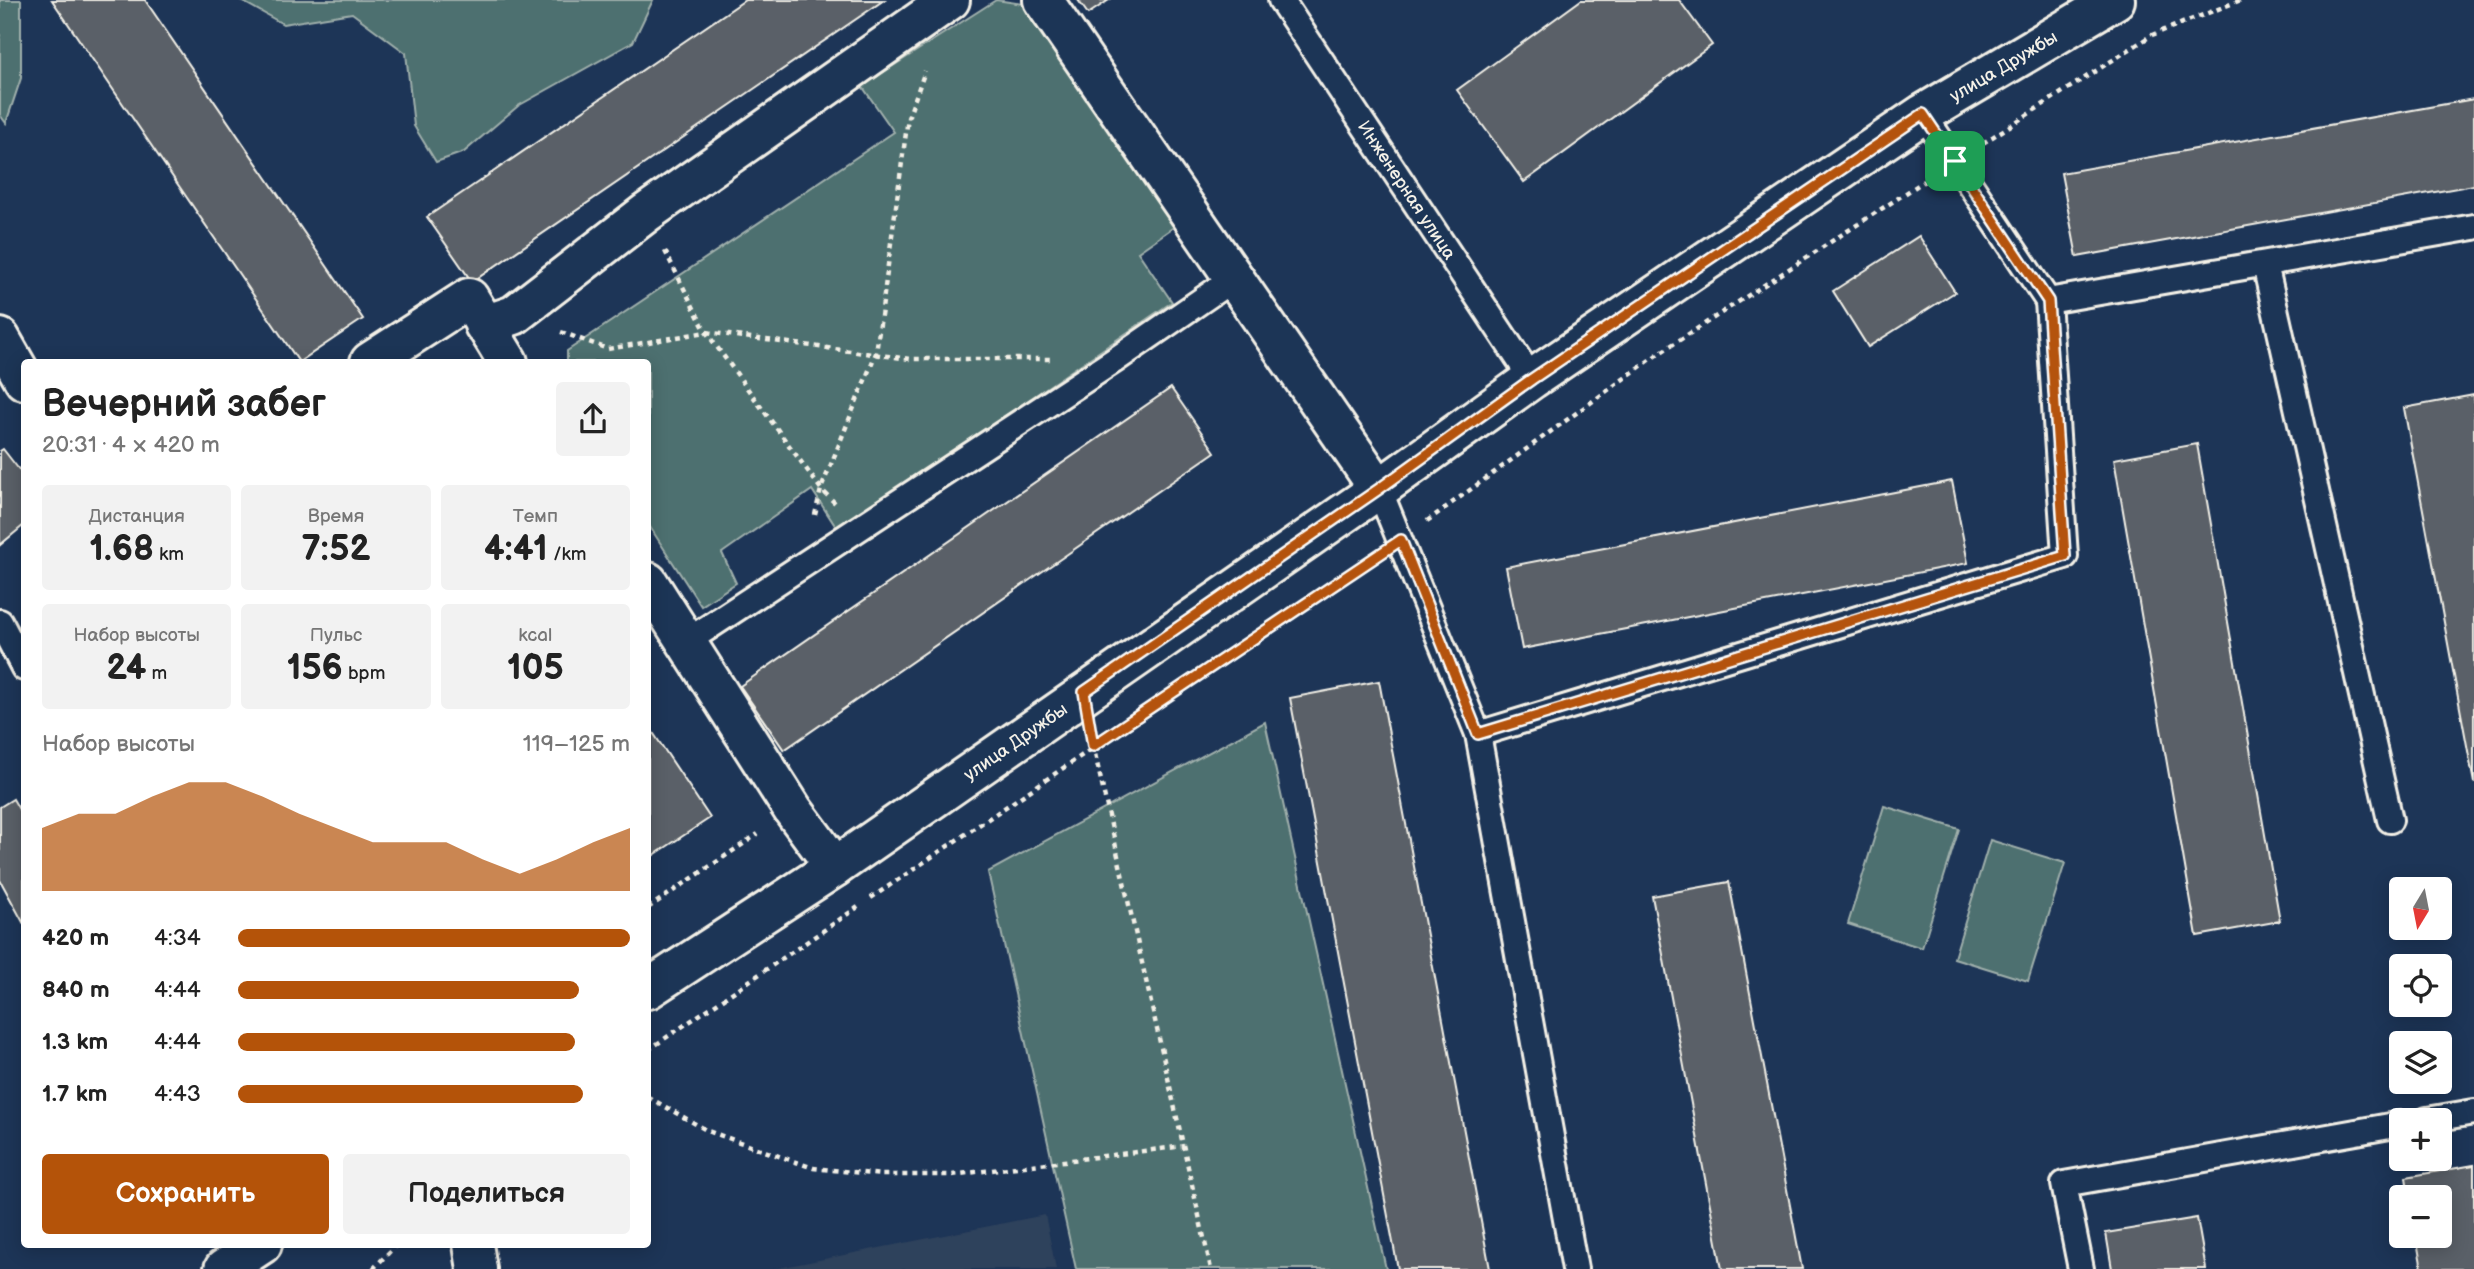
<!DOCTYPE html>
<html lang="ru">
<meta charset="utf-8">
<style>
body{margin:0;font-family:"Balsamiq Sans",sans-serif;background:#f2f2f2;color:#222;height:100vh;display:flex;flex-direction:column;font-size:26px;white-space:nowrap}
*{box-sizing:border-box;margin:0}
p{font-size:23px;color:#767676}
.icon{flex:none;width:38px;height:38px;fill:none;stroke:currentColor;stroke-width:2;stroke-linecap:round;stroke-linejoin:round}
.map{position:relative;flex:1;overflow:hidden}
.panel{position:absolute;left:21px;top:359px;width:630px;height:889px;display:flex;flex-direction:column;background:#fff;border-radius:7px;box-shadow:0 4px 18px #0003}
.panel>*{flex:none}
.needle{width:46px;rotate:190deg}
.controls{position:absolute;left:2389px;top:877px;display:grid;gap:14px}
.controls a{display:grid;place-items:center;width:63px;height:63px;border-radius:7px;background:#fff;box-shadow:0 4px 18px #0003;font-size:35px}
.pin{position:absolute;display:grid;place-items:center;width:60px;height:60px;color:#fff;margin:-30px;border-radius:14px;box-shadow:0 4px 10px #0006}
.round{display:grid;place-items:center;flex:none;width:74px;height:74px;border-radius:7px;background:#f2f2f2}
.headline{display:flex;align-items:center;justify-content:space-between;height:119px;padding:0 21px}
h1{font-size:38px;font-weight:600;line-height:52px}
.stats{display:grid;grid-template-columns:repeat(3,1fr);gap:10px;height:119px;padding:7px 21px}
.stats div{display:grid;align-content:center;border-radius:7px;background:#f2f2f2;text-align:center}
.stats b{font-size:35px;font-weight:600}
.stats small{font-size:19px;font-weight:400}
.stats p{font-size:19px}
.chart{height:196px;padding:14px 21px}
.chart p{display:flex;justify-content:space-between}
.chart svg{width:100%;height:126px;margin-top:7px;fill:#b45309;opacity:.7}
.action{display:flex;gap:14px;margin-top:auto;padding:14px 21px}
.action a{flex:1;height:80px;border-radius:7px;background:#b45309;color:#fff;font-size:28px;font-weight:600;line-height:80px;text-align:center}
.action a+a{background:#f2f2f2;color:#222}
ul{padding:0 21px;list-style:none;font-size:23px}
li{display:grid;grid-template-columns:112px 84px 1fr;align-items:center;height:52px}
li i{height:18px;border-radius:9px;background:#b45309}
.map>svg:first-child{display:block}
.built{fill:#2f425c}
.green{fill:#4d6f6f;stroke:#a0b0ac;stroke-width:2}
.building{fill:#5a6167;stroke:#f4f1e8;stroke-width:2}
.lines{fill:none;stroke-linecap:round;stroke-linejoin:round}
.lane-casing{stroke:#f4f1e8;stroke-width:30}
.street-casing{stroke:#f4f1e8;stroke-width:44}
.secondary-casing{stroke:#f4f1e8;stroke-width:44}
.path{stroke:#f4f1e8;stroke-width:4.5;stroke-dasharray:5 5;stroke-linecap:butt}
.lane{stroke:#1d3557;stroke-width:24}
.street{stroke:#1d3557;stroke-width:38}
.secondary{stroke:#1d3557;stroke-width:38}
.route-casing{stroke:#fff;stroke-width:14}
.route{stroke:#b45309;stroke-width:9}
.labels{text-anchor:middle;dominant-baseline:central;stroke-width:5;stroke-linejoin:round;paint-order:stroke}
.street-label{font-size:18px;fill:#f4f1e8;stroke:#1d3557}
</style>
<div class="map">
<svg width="2474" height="1269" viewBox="0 0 2474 1269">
<rect width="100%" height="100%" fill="#1d3557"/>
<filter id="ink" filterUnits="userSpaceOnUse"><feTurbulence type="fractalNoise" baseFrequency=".0143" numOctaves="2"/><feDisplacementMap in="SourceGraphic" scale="14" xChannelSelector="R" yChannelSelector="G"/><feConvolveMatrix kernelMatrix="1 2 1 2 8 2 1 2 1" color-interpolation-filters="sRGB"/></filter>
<g filter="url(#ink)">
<path class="built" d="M1045,1215L1056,1269H774Z"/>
<path class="green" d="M0,0H21V78L6,123L0,115Z
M240,0H653L633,42L518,106L464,152L436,162L414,126L406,53L352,13L283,24Z
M996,0L1029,5L1178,224L1138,252L1172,302L838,530L812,490L722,553L736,583L701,606L648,524V362H567V351L894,132L862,86Z
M1265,722L1386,1269H1076L988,872Z
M1884,806L1959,829L1922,948L1848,924Z
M1990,840L2065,863L2028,981L1954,958Z"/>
<path class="building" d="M52,0H145L363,319L299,362Z
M745,0H884L472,282L427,217Z
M1078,0H1109L1088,14Z
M1581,0H1679L1712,45L1524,182L1457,90Z
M2474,99V185L2077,257L2061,173Z
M1919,236L1955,292L1868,347L1833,291Z
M1171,388L1215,452L784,750L740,686Z
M2474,395V783L2404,408Z
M2197,444L2280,921L2197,936L2114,459Z
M3,449L24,476V525L0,545V451Z
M1952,481L1968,563L1522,649L1506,567Z
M1379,681L1490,1269H1398L1290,698Z
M648,725L710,818L648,859Z
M13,799L24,818V924L0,880V807Z
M1729,882L1802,1269H1722L1652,896Z
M2474,1165V1269H2422L2416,1236H2440V1197H2409L2406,1177Z
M2197,1218L2206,1269H2112L2106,1233Z"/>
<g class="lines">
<defs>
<g id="lane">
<path id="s1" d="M1281,0L1532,379"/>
<path d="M1923,114L2048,301L2474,227"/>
<path d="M2265,264L2390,820"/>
<path d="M1379,489L1478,734L1575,1269"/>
<path d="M0,622L24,668"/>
<path d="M686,642L1115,360L1234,278"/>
<path d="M1478,734L2065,556L2048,301"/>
<path d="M2427,1120L2474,1112"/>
<path d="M2081,1269L2064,1184L2401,1124"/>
</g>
<path id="street" d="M1043,0L1379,489
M484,325L514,315L646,213L950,0
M370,362L469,298L508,362
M648,582L793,810L835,867
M473,1244L477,1269"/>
<g id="secondary">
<path d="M0,338L24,380"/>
<path id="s2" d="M648,989L835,867L1379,489L1532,379L1923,114L2115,0"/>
<path d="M224,1269L262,1244"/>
</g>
</defs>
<use href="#lane" class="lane-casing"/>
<use href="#street" class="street-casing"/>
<use href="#secondary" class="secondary-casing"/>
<path class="path" d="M1983,143L2152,35L2241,0
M665,251L706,332L821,489L836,504
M561,332L608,349L706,332L910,359H1051
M815,515L821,489L876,353L908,118L925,71
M1427,521L1658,354L1926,180
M1093,745L1211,1269
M871,898L1371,560
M648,908L758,834
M648,1050L858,907
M648,1097L708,1131L813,1168L882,1175H952L1184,1146
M373,1269L397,1244"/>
<use href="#lane" class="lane"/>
<use href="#street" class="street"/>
<use href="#secondary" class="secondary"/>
</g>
</g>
<g class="lines" filter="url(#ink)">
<defs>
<path id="route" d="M1923,114L2048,301L2065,556L1478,734L1401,540L1093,746L1084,692L1379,489L1532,379Z"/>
</defs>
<use href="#route" class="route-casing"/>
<use href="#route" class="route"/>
</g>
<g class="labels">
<g class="street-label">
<text stroke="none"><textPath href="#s2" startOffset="1640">улица Дружбы</textPath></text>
<text stroke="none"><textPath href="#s1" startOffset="228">Инженерная улица</textPath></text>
<text stroke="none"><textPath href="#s2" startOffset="443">улица Дружбы</textPath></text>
</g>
</g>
</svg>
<div class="controls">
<a><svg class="needle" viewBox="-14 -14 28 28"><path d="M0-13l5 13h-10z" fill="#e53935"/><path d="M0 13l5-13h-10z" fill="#767676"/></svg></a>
<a><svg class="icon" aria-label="locate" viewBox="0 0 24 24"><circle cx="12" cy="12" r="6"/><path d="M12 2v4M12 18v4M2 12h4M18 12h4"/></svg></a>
<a><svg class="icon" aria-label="layers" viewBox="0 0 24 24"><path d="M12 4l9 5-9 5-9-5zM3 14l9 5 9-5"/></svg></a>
<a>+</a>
<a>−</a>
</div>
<div class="pin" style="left:1955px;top:161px;background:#1e9e55"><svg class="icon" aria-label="arrive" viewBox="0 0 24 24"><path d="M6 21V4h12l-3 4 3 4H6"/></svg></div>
<section class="panel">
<div class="headline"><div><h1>Вечерний забег</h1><p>20:31 · 4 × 420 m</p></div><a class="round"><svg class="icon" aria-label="share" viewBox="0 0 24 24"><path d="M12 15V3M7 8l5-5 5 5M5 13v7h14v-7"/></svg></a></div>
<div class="stats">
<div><p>Дистанция</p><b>1.68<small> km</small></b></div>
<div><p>Время</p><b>7:52</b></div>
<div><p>Темп</p><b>4:41<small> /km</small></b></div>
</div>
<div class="stats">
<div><p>Набор высоты</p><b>24<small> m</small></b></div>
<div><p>Пульс</p><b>156<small> bpm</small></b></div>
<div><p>kcal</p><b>105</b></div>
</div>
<div class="chart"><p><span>Набор высоты</span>119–125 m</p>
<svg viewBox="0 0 160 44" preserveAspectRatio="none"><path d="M0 44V22L10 17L20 17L30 11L40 6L50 6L60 11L70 17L80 22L90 27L100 27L110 27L120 33L130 38L140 33L150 27L160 22V44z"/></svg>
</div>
<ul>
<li><b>420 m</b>4:34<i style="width:100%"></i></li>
<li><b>840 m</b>4:44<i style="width:87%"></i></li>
<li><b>1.3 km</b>4:44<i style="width:86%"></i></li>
<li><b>1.7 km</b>4:43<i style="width:88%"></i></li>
</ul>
<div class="action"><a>Сохранить</a><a>Поделиться</a></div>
</section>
</div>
